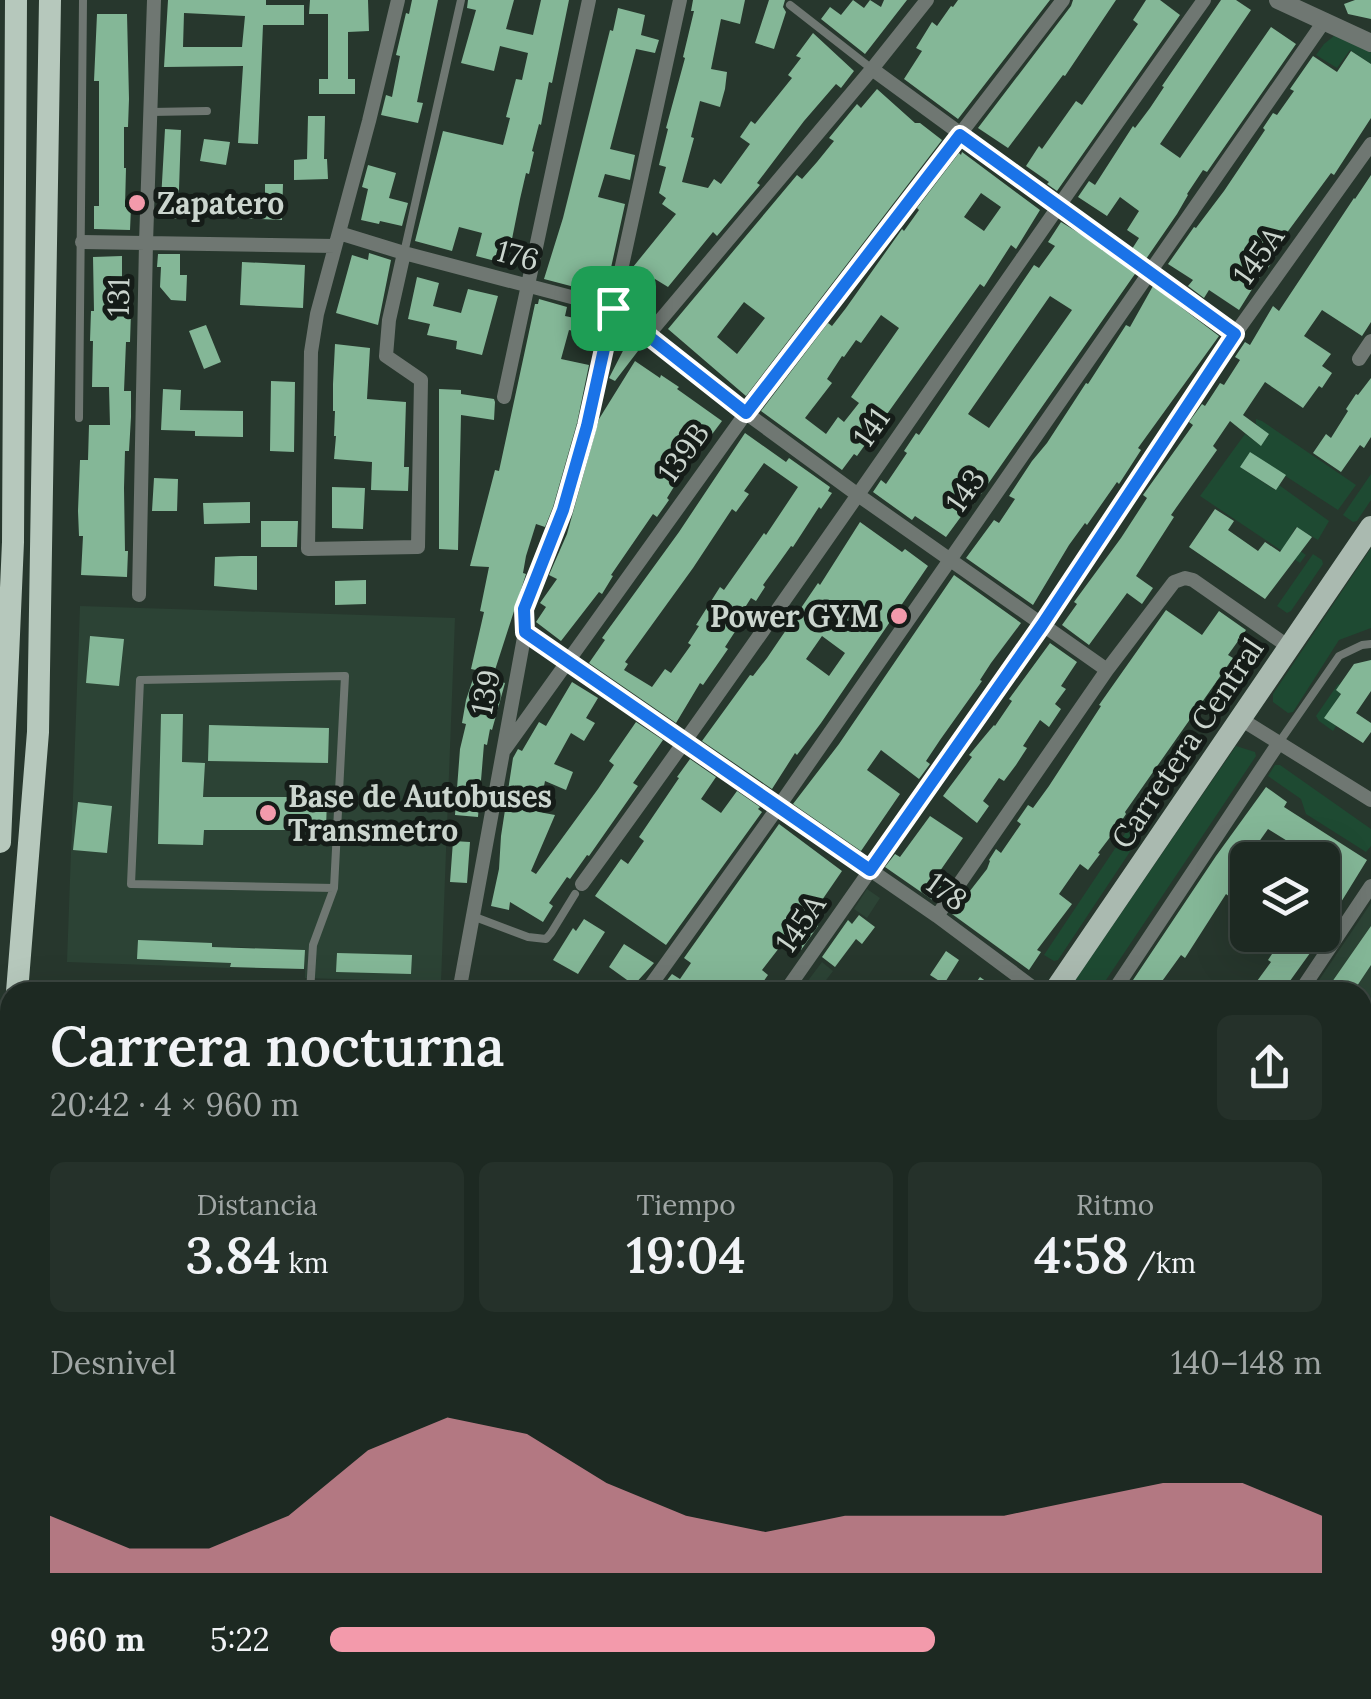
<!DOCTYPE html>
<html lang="es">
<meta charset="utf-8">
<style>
body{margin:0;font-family:Lora,serif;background:#25312a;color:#f1f3f6;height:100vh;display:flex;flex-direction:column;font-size:38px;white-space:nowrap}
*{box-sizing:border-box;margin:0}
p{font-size:32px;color:#a0a6a5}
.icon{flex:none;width:55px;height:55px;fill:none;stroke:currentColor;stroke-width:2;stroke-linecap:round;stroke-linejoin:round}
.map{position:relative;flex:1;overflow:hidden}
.side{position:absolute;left:0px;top:982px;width:1372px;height:718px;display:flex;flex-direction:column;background:#1d2922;border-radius:30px 30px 0 0;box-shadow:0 10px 40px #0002,0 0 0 2px #3b4540}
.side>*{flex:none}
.fabs{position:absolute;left:1230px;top:842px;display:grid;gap:20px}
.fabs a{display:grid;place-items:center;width:110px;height:110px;border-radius:15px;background:#1d2922;box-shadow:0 10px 40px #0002,0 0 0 2px #3b4540;font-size:50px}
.pin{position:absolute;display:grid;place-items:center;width:85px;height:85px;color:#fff;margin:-42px;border-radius:20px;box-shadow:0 5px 15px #0006}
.round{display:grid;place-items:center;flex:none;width:105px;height:105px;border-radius:15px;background:#25312a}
.summary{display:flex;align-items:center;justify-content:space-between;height:170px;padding:0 50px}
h1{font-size:55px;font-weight:600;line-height:75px}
.figures{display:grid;grid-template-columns:repeat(3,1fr);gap:15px;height:170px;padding:10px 50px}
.figures div{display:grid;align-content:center;border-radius:15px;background:#25312a;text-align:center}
.figures b{font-size:50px;font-weight:600}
.figures small{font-size:28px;font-weight:400}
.figures p{font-size:28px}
.chart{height:280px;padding:20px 50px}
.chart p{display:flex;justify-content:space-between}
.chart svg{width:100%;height:180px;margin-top:10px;fill:#f39aab;opacity:.7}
ul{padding:0 50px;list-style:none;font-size:32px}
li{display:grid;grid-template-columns:160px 120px 1fr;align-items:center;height:75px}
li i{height:25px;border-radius:12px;background:#f39aab}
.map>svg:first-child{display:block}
.built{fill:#2c4335}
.green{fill:#1e4a32}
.building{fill:#84b797;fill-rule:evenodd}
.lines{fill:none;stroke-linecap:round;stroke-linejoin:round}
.path{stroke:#637168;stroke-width:2.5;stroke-dasharray:10 5;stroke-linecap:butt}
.service{stroke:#6f7772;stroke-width:8}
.minor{stroke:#6f7772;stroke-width:14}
.tertiary{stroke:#6f7772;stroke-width:18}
.primary{stroke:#aabab0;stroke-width:22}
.trunk{stroke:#b6c8bc;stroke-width:22}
.route-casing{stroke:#fff;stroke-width:20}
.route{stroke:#1a73e8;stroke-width:12}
.poi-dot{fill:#f39aab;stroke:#151c18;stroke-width:4}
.labels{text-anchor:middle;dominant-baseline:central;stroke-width:10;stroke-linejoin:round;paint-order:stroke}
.poi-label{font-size:30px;font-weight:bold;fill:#cbd5ce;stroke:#151c18;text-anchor:start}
.street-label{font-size:30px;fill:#cbd5ce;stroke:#151c18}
</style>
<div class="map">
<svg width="1371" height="1699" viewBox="0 0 1371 1699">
<rect width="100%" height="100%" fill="#27372d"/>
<path class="built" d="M80,606L455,618L441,982L305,978V950L231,947L230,968L67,962Z
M867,889L880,898L867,918L854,909Z
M1371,903V1364L1362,1359V992H1311Z
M822,962L833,971L817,992H804L801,990Z
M6,1358L10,1359V1427L0,1425V1395Z
M228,1690H534L528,1699H226Z"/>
<path class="green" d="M1334,36H1341L1371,48V64L1350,50L1337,68L1316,55L1324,44Z
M1256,419L1262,421L1356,485L1338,510L1250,453L1241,468L1275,490L1279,485L1329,521L1318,540L1296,527L1287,542L1306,555L1300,563L1200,496L1245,434L1260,445L1269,435L1256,424Z
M1371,474V500L1357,521L1353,522L1343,515Z
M1371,548V628L1339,640L1293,712L1288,713L1273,702V694Z
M1313,554L1322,560L1323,564L1291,611L1287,613L1277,606Z
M1338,684L1340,685L1336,690L1341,693L1325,718L1336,726L1333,731L1319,721L1316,716Z
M1236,746L1255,752L1256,756L1098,992H1067Z
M1275,765H1280L1371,829V846L1366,852L1306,814L1301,799L1268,776Z
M1144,805L1153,812V817L1058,960L1054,961L1044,955Z
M1371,1045V1358L1362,1353V1058Z"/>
<path class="building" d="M168,0H266V5H304V25H263L258,144L238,143L243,66L164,67ZM184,13L245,16L242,47H183Z
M310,0H368L369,31L348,32V79H355V94H319V79H328V14H309Z
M412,0H438L417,102L423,103L418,123L381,115L386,95L392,97L400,56L396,55L406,13L409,14Z
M468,0H514L506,29L533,35L541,0H569L552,83L549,82L541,125L539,124L532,151L534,152L529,174L526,173L520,199L507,264L476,256L482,233L459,227L452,251L415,241L443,131L503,145L510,118L506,117L516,79L522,80L528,53L500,46L494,71L461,63L476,10L467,8Z
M693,0H745L740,24L721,19L711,69L727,72L725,89L720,107L700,101L691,137L694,138L682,182L708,188L714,179L721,184L750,144L740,137L751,121L755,124L792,78L788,75L801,58L796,56L813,33L854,71L841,88L836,84L804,121L757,183L760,185L717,236L713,232L668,287L655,279L641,297L628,287L633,267L676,214L662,204L666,198L659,193L666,167L659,165L668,129L666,128L685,58L683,57L694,11H691Z
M769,0H785L783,7L786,12L774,49L755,43Z
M853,0L864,8L870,0L881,7L884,0H907L865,54L821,19L830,7L841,15Z
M958,0H1050L958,119L904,79L922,51L916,48L932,22L937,26L951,6L953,7Z
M1073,0H1116L1065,76L1063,75L1008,148L978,128L1071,6Z
M1146,0H1160L1180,15L1057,191L1047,184L1049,182L1026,166L1039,146L1042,149L1076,101L1082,105L1138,24L1133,20Z
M1221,0H1236L1251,10L1160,144L1180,158L1271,27L1296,44L1207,172L1203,170L1187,194L1188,195L1177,214L1146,259L1132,249L1139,238L1127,230L1139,211L1120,197L1107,216L1078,197L1089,181L1095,185L1133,126L1135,128L1150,108L1164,87L1162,86Z
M1355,0H1371V19L1348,14L1344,4Z
M618,8L645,15L641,35L659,40L655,53L636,49L610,149L635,155L630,180L605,174L598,197L625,204L605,295L544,279L563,218L610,30L613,31Z
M97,14H127L129,99L128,127H124V168H126L125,207H131L130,230L94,229V206H99V81H94Z
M1351,51L1371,64V118L1334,175L1331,173L1286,234L1288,236L1278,253L1268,268L1266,267L1239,310L1209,290L1204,298L1188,286L1193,280L1168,264L1194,227L1196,228L1224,191L1265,130L1263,128L1273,113L1277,115L1294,91L1290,89L1313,56L1337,72Z
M877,89L915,123H920L942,140L746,396L668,329L797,175L802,179L817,162L834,141L829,138L857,104L861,108ZM744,302L765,318L737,354L717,337Z
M308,116H325L324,159H327L328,179L294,180V160L307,159Z
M165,129L181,130L178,219L160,218Z
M204,139L230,142L226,165L200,161Z
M962,152L1040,210L1016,249L1011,245L984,287L980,284L857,456L854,454L842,470L761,411L828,323L832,326L846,308L902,229L904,231L919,210L917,208L959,153L961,155ZM981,193L1001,207L984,231L964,217ZM881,315L899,328L851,397L859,403L844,422L838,417L826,434L805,418L832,383L827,379L842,356L844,357L856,340L861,343Z
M368,165L396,173L389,198L408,203L402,226L380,221L379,224L361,220L368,189L362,187Z
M1371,175V322L1362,336L1322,310L1304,336L1331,354L1322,366L1332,373L1322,388L1319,386L1303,408L1265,382L1243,415L1269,434L1261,446L1230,421L1213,446L1217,450L1171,515L1174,517L1136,576L1153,588L1142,604L1127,593L1089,645L1062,625L1077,604L1074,602L1121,538L1147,498L1143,495L1193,425L1189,422L1202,404L1205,406L1220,383L1224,385L1240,360L1235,357L1245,342L1250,345L1273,306L1279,311L1354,198L1355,199Z
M265,184H283L282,220L192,216L195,194L265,199Z
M1061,222L1087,238L1090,234L1105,245L1102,250L1137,271L974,504L971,503L946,537L915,516L912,520L873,492L881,480L886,484L907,453L904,451L916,433L919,435L1034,265L1039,268L1055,246L1048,242ZM1050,296L1072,310L989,428L968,414Z
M369,253L391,260L378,325L336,313L352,255L368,260Z
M158,254H180V275H187L186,301L171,300L160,287L161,267H157Z
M122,256V312H131L130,342H126L124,391H131V417L129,451H125L124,488L125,551H128L127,577L81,575L83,536H79L78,511L80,460H88L89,425H110L109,387H92L93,341H90L91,311H94L93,257Z
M242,262L305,265L303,308L240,305Z
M417,277L439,283L433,306L461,313L468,289L498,296L482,355L456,349L457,341L427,335L430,324L408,319Z
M1153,286L1219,336L1138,448L1141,450L1119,484L1117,482L1087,525L1085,523L1069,545L1033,605L966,558L994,520L999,523L1015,499L1009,496L1032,461L1047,443L1086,383L1088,384L1126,325L1130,327Z
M539,299L567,307L565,316L593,322L590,335L569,330L561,359L589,365L577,423L553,507L545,527L536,524L526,556L523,573L526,574L495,670L501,673L499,681L505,683L492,730L490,729L487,745L484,744L478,817L455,815L460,749L466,724L462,723L466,700L476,670L471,669L484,612L480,611L489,567L470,566L495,470L499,471L535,304H538Z
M206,325L221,362L204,369L189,331Z
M627,343L638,351L615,381L609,378Z
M335,344L370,348L367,399L406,402L404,467H409L408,491L371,490L372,462L334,459L336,436H334L335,411H333V384Z
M635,361L660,378L661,375L679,387L677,389L722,421L680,477L667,498L669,500L657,517L653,514L611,575L613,576L602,594L599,592L561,641L536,622L546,607L540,603L557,579L549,575L567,534L599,419Z
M1371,378V437L1364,448L1360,445L1341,472L1313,453L1326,434L1331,438L1348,411L1346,409L1356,394L1358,395Z
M271,381L295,382L294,452L270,451Z
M163,389L181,390L180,410L243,411V437L195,436V431L161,430Z
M439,389L461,390V394L494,399L495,402L494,420L461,415L458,550L439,549Z
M745,433L786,462L789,458L830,487L828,491L832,493L821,509L819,507L793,547L791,546L776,567L763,585L765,587L756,601L751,598L734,625L738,627L725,647L728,649L703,685L700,683L676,723L589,663L605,640L602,638L679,532ZM764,463L798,487L766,535L764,533L724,590L720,587L696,625L699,626L688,643L691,645L671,673L665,669L652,687L624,670L628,664L625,662L693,568L732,509L736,512L749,494L744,491Z
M1250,452L1286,475L1276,490L1240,467Z
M154,478L178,479L177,511H152Z
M332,487L365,488L363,529L332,528Z
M250,502V523L204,524L203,503Z
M1215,509L1234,521L1228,530L1258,551L1265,542L1280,552L1297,527L1312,537L1265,599L1189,547Z
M261,521H298L297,547H261Z
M860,522L902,552L905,549L928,566L821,723L797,755L795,753L772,789L702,741L750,675L753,676L767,658L818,583L820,585ZM822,636L845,653L829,676L806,659Z
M241,556H257V590L214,586L215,557Z
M954,575L1021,623L991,663L980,680L982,681L940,740L926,761L930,764L919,779L881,750L867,770L900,794L861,851L793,804L839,744Z
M366,580V604L335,605V581Z
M1166,610L1202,635L1219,611L1246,630L1228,655L1233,658L1125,812L1126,814L1114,832L1098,853L1100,854L1088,870L1080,864L1059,894L1072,904L1037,950L1041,952L1029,970L952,914L987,869L990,861L989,860L996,849L1001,853L1021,824L1017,821L1028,805L1033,808L1049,786L1101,706L1099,705Z
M90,636L124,639L119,686L86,683Z
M1050,643L1077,662L1061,686L1066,689L1055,704L1061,709L1049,727L1040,720L1023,746L1027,748L1016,765L1004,781L999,778L983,801L989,806L977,823L943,796L972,757L969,755L994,725L995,726L1012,701L1009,699Z
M1371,660V691L1356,713L1371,723V732L1363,743L1324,718L1341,694L1336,690L1354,664Z
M572,682L598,698L586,718L595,723L584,741L571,733L554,764L573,772L566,790L545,781L539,812L555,815L531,871L536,874L598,789L614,765L609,761L636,722L663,740L633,783L638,786L589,856L587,855L570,879L567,877L549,903L553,906L543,922L510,902L509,910L491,906L499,869L501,836L513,758L518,749L522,751L539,722L546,726Z
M161,714H183L182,762L205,763L203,797H327L326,830H204L203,845L158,844Z
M209,725L329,728L328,763L208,761Z
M690,759L716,777L701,799L721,813L737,791L760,807L758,809L762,812L666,945L595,896L621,859L628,864L644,841L639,837L679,778L677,777Z
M1266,787L1287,802L1284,807L1367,860L1322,933V860H1318L1268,829L1239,870L1245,874L1230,897L1226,894L1185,958L1181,955L1160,984L1172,992H1125L1216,856Z
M78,802L112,806L107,853L73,850Z
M930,816L963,838L933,881L943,888L934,901L885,867L895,854L900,857Z
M779,824L842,871L809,919L818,926L801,950L786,939L762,970L768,975L756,992H706L693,983L691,986L701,992H669L662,987L672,974L680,979L691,963L684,958Z
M453,841L470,842L467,883L450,882Z
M859,915L875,927L862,944L856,939L835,967L822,957L848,920L852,924Z
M584,919L605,932L578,974L553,960L573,928L576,931Z
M1371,926V965L1353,992H1325Z
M1270,935H1323L1282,992H1249L1271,962L1268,960L1280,942Z
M138,940L212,943V947L305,950L304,969L230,967L231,963L137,959Z
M624,944L654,963L634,985L609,967Z
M946,951L959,960L944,984L930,975Z
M337,953L412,955L411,974L336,972Z
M980,977L1001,992H969Z"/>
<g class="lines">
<path class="path" d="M1071,215L1109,242
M1362,1411L1368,1399
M1362,1466L1371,1470
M1362,1542L1371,1546"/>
<path class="service" d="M790,5L872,69
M151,112L207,111
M1119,249L1150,271
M404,253L461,0
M79,418L83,0
M1278,744L1339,656L1362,645L1371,644
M475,917L528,937L546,939L551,933L575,894
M310,992L313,945L334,888L345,676L140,680L131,884L334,888
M486,1690L509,1699
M543,1699L549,1690
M1225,1699L1230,1690"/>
<path class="minor" d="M398,0L369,121L317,314L311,352L308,549L418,547L421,380L386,356L389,320L404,253
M872,69L1058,205
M339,233L404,253L613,308L746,413L858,495L1107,670
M82,242L335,246
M1150,271L1235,334
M647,336L872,69L927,0
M1359,359L1371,341
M504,397L589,0
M139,595L146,243L154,0
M525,632L937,916L1039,992
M1239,718L1371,800
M505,749L746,413L1063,0
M582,884C794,593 995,293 1204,0
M937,916L1107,670L1174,582L1185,578L1193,580L1289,647
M648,989L779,806L1325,20
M459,992L525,632L524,609L563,510L587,426L680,0
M785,992L1042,625L1235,334L1371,144
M1113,992L1278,744
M1300,992L1371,886
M1362,1377L1371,1382
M0,1481L10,1482
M1362,1688L1371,1670
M1166,1690L1186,1699
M828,1699L833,1690
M1026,1699L1030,1690"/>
<path class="tertiary" d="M1278,0L1371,43
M17,991L95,992
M190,1699L191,1690"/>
<path class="primary" d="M1054,992L1371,527
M573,1699L579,1690"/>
<path class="trunk" d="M0,842L13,542L16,0
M17,992L38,732L50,0
M0,1140L10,1054"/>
</g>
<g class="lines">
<defs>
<path id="route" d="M960,135L1235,334L1042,625L870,870L525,632L524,609L563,510L587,426L613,308L746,413Z"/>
</defs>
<use href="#route" class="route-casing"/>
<use href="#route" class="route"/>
</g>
<g class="poi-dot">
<circle cx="137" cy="203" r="10"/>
<circle cx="899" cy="616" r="10"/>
<circle cx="268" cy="813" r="10"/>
</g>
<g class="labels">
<g class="poi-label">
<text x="157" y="203">Zapatero</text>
<text x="879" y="616" text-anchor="end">Power GYM</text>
<text x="288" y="796">Base de Autobuses<tspan x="288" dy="34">Transmetro</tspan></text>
</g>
<g class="street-label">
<text transform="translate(518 255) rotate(15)">176</text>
<text transform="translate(1258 255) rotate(-54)">145A</text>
<text transform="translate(118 297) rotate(-89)">131</text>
<text transform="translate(871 427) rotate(-55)">141</text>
<text transform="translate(683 452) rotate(-54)">139B</text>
<text transform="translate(965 490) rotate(-55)">143</text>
<text transform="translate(485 692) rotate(-79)">139</text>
<text transform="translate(1187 743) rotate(-56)">Carretera Central</text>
<text transform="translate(947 891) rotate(36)">178</text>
<text transform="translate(800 923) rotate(-55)">145A</text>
</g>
</g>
</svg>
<div class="fabs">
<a><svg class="icon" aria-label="layers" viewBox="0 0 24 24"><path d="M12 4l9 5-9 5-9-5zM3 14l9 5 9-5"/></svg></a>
</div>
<div class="pin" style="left:613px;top:308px;background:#1e9e55"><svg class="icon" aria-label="arrive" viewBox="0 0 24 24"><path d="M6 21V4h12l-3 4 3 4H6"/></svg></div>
<section class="side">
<div class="summary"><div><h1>Carrera nocturna</h1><p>20:42 · 4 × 960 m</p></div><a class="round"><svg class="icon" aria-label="share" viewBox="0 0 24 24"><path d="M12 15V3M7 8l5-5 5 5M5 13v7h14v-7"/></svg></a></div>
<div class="figures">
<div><p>Distancia</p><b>3.84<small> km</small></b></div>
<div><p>Tiempo</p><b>19:04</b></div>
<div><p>Ritmo</p><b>4:58<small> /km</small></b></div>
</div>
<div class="chart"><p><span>Desnivel</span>140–148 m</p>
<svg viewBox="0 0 160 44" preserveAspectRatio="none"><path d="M0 44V30L10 38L20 38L30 30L40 14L50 6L60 10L70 22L80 30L90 34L100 30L110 30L120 30L130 26L140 22L150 22L160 30V44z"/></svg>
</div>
<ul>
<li><b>960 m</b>5:22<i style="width:61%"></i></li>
</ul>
</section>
</div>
